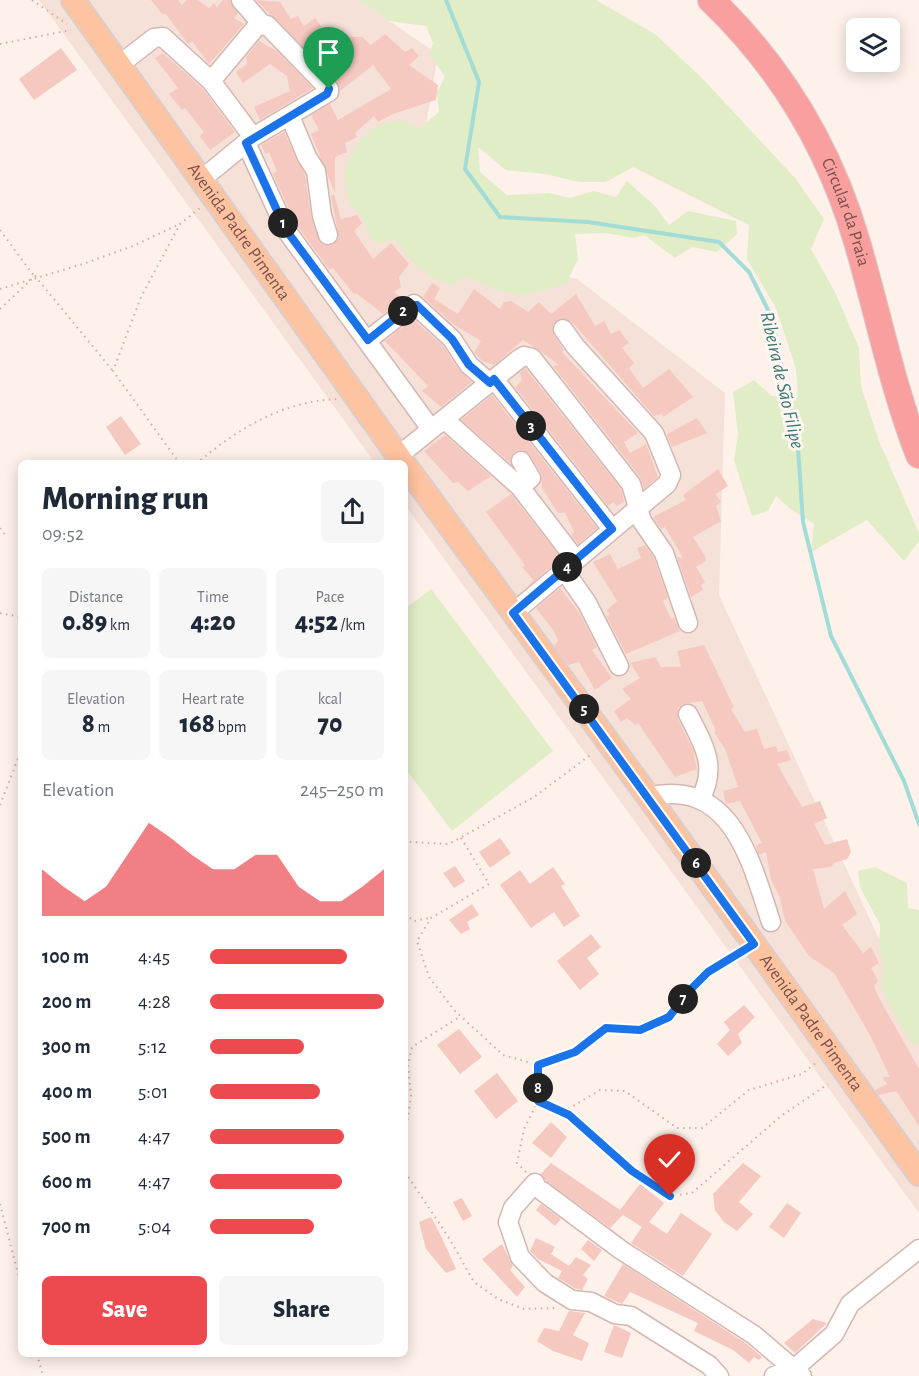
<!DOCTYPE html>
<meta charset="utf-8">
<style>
body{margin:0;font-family:"Alegreya Sans",sans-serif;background:#f6f6f7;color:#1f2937;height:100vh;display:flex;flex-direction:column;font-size:22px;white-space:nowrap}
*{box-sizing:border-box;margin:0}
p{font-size:20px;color:#747a83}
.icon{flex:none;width:33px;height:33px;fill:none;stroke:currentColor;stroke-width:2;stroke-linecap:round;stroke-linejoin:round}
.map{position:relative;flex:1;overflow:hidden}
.side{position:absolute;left:18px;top:460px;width:390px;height:897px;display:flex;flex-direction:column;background:#fff;border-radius:9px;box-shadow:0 3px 15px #0003}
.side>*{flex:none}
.fabs{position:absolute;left:846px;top:18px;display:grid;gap:12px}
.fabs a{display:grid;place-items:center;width:54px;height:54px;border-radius:9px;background:#fff;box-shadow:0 3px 15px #0003;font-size:30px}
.pin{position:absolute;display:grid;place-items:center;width:51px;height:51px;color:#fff;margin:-62px -26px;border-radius:50% 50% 50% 0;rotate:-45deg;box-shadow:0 0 6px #0007}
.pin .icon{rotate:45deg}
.km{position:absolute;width:30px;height:30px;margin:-15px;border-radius:50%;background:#222;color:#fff;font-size:16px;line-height:30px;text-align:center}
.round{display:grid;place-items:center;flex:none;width:63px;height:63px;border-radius:9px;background:#f6f6f7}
.head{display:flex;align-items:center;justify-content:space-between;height:102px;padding:0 24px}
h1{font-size:33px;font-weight:800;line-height:45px}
.stats{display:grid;grid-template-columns:repeat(3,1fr);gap:9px;height:102px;padding:6px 24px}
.stats div{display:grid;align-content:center;border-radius:9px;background:#f6f6f7;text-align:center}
.stats b{font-size:26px;font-weight:800}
.stats small{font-size:16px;font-weight:400}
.stats p{font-size:16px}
.chart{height:168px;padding:12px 24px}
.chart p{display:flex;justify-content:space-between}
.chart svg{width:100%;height:108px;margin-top:6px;fill:#ed4a4f;opacity:.7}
.action{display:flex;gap:12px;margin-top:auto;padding:12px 24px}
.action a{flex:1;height:69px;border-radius:9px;background:#ed4a4f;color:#fff;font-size:24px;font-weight:800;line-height:69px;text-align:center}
.action a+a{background:#f6f6f7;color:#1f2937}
ul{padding:0 24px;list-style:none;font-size:20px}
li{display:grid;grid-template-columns:96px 72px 1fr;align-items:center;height:45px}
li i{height:15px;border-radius:8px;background:#ed4a4f}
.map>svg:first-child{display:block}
.residential{fill:#f6e1d8}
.green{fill:#e0edc7}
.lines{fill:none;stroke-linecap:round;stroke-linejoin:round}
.stream{stroke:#a2dcd6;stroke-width:4}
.building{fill:#f5c8c0}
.minor-casing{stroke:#d4b7b1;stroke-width:21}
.major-casing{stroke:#dacecd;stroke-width:26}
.highway-casing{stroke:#dacecd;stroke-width:28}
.path{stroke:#dbaaa2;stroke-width:2;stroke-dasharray:1.5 4.5;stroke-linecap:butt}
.minor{stroke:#fff;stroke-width:18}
.major{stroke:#fec3a0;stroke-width:22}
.highway{stroke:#fa9f9f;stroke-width:26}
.route-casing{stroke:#fff;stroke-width:12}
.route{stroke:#1a73e8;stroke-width:8}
.labels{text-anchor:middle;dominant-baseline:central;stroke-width:6;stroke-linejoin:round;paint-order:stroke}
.street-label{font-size:18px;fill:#7b504b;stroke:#fff6f2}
.water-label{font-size:20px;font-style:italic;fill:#3a7973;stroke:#fff6f2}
</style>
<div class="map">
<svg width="919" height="1376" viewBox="0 0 919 1376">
<rect width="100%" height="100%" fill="#fef1ea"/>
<path class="residential" d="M39,0H358L438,54L407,238L577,279L725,393L719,595L886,954L919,1000V1213L405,505V464L375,463Z"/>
<path class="green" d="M358,0H596L655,34L703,79L795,178L824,219L811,249L835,292L859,348L861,386L879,441L919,533V541L904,561L867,520L811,552L814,524L789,508L776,496L768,511L752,516L734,460L738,435L733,392L754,380L772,396L798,397L796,369L776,308L747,259L749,225L633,167L606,182H579L545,174L506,170L478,147L480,172L507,195L549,193L570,198L594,191L616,197L627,181L656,207L669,225L688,211L736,221L737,234L717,252L692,247L675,258L644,235L634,238L606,233L575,234L578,259L566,284C517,298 515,300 467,277L452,285C419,274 416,266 395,240L375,243C361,228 370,219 350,205C348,197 345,189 345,181C344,153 367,124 396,121C402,120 412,125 419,128L439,112L437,92L445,77L429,54L433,43L426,26L389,21Z
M431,589L553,751L452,831L405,768V609Z
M875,867L907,883L908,908L919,910V1044L914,1045L901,1027L881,986L884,968L879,947L880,925L860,887L858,871Z"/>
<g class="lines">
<path class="stream" d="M446,0L479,82L465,169L500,217L588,222L719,242L749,272L772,318L798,448L803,522L831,636L904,781L919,824"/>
</g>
<path class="building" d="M151,0H178L182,5L187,0H198L209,8L214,3L217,7L223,0H230L238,13L234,18L244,24L209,64L192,41L188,44L165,13L163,15Z
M256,0L280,2L291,19L298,16L304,26L315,18L325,32L315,40L328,55L348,37H362L371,45L385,34L405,52L412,48L419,56L409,65L438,85L436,100L393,114L378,122L374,116L355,133L357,137L345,143L347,152L335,157V193L311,134L319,130L311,115L330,104L338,120L391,89L373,65L340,91L337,81Z
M259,41L277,51L313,88L260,120L254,107L290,91L287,76L270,64L243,83L236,72L247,64L246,57Z
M61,48L77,70L34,100L19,79Z
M163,53L203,89L235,132L210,150L200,136L204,132L185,108L182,110L169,94L178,88L155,58Z
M284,132L305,175L311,217L320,243L331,246L339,238L331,196L334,194L341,219L357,215L362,223L354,231L373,259L391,243L409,264L399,277L401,287L394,292L402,299L383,314L356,293L354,294L333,268L329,269L296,224L273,174L277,171L269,152L266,154L261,145Z
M432,283L440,288L434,299L458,314L474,289L500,309L504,302L511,301L528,312L539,302L551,314L576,294L595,326L604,321L611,334L619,330L629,343L622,348L634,363L629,368L643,388L669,369L693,397L663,417L662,414L654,416L572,322L561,318L553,325L554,335L564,350L562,352L638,433L624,442L630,453L646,444L658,477L644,489L640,477L553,366L559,365L540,351L523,340L494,365L482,361L474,352L481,341L453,324L423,297Z
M413,319L443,346L460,371L472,382L441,407L422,391L428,386L385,341Z
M525,368L621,489L624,501L617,506L613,502L608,506L515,387L522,381L520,373Z
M492,395L597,528L578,544L571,535L574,531L565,513H558L542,488L541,473L530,455L521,450L516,451L511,456L510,463L461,420Z
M121,416L141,444L125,455L106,427Z
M697,418L707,433L672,447L667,435L669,433Z
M445,435L491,476L468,491L458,482L453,483L424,451Z
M718,469L728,486L716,494L721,502L716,506L721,521L693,537L705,556L706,561L696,567L705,582L701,585L703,590L691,597L677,557L683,558L665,527L661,529L653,517L686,500L683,495Z
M511,494L561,558L527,587L533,580L522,567L525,565L486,512Z
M645,545L654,558L668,598L663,601L671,619L674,618L680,631L626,654L606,616L610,615L607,610L617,601L593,562L610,554L618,569L641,558L637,548Z
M560,588L580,614L597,647L592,650L612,678L595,690L579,662L568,665L554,646L558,641L554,631L536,608Z
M704,645L734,707L731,709L745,732L757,729L764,749L776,746L778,752L787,750L791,760L777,764L802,807L820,801L827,818L814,824L825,845L847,839L851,852L847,859L834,863L831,867L813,869L824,909L845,891L857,914L842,925L863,953L871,947L879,963L871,968L878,981L874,986L879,998L919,1069V1126L896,1091L879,1095L875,1090L887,1084L882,1077H890L871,1037L834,973L809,956L785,921L780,898L771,880L766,852L759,855L758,853L756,845L762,843L740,801L726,804L723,791L738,787L725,749L714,732L716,731L702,701L683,704L678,708V719L693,750L697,769L675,777L638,723L635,725L627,718L621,722L614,711L631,699L622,689L640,678L630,663L655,657L661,667H681L677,651Z
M500,838L511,853L490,868L479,852Z
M455,866L465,881L454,888L443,873Z
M553,867L565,884L561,886L580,916L564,927L554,912L531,928L500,885L520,870L530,884Z
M472,904L479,915L467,922L470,929L461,934L449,920Z
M591,934L601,947L587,958L599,974L580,990L557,961Z
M744,1005L755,1017L738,1034L742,1043L728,1056L717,1044L730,1030L724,1022Z
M459,1029L482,1057L460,1074L437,1045Z
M497,1073L518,1101L496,1119L474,1091Z
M551,1122L567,1137L551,1158L532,1143Z
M551,1163L620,1210L640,1184L664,1203L649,1222L667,1234L681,1213L712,1234L683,1276L631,1243L642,1227L623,1215L610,1228L546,1181L541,1174Z
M743,1163L761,1176L739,1202L753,1214L737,1231L724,1222L715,1210L713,1194Z
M462,1198L472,1216L463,1221L453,1202Z
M787,1203L801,1213L784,1238L769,1227Z
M541,1204L561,1219L555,1226L536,1210Z
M431,1217L441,1236L456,1269L446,1273L426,1249L419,1222Z
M536,1238L555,1247L551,1254L569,1266L576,1257L591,1265L583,1275L588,1279L582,1290L576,1289L558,1278L562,1271L538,1259L530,1251Z
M588,1240L602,1250L594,1261L581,1249Z
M502,1244L513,1266L510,1270L525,1287L517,1297L482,1259Z
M623,1264L747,1344L762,1357L759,1360L754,1357L749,1363L733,1350L694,1331L698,1323L630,1292L622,1304L604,1296Z
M569,1311L585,1313L573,1335L589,1343L582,1361L553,1351L537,1341L544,1328L559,1331Z
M813,1319L827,1323L795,1353L784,1343Z
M614,1325L631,1333L622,1358L604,1352Z"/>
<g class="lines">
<defs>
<path id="minor" d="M241,0L262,24
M119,65L154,38L163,37L211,81L253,137
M290,116L307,157L316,171L322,216L328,235
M246,143L286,230L431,429
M202,179L253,137L329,92V89L267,25L257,26L211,81
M368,340L414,304L452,339L469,365L490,383
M494,379L612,529
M444,419L520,487L576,560
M398,456L519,359L524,356L532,358L631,484L642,521L664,553L688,623
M520,487L531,478L521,461
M564,570L587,603L619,666
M513,613L667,484L671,475L654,433L575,346L563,329
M688,714C704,746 718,766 700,800
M648,797C732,777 751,862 771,922
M535,1183L513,1208L508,1222L520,1257L545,1283L572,1300L591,1302L615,1314L631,1316L709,1365L719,1376
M542,1191L621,1250L754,1335L802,1376
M774,1376L795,1368L834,1334L850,1304L919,1249"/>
<g id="major">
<path id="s1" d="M73,0L404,464"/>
<path id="s2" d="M405,465L642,788L919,1174"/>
</g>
<g id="highway">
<path id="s3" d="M711,0C781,67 830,149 857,242C878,313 892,386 919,455"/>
</g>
</defs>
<use href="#minor" class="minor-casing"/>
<use href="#major" class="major-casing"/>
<use href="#highway" class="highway-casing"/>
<path class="path" d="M32,0L67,24
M0,44L71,30
M0,230L34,276
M0,289L83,264L133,246L180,224
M0,309L35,276L113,371
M180,464L113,371L141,297L180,224L200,208
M196,464C237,429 283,401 338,399
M0,528L5,535
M0,613L21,617
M0,805L21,751
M405,838L411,842L449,844L534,797L593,753
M461,838L489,884L431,918L417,941L429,977L455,1011L503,1055L538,1065L575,1052L606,1028L640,1030L669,1017L708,972L738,953
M405,914L414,921L431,918
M538,1101L569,1115L632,1171L670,1196L692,1193L781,1116L828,1084
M563,1112L600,1090L625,1091L677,1128H702L749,1090L802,1074L817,1062
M405,1138L411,1096L408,1065L412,1047L461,1016
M405,1172L449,1238L474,1282L498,1299L524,1309L556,1308
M526,1172L517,1163L524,1129L538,1101V1065
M0,1204L21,1285
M37,1354L43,1376"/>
<use href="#minor" class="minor"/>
<use href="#major" class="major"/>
<use href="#highway" class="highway"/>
</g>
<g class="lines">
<defs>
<path id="route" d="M329,89L327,94L246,143L286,230L368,340L411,305H417L452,339L469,365L490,383L494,379L612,529L513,613L754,944L708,972L689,991L669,1017L640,1030L606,1028L575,1052L538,1065V1101L569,1115L632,1171L670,1196"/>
</defs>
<use href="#route" class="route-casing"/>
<use href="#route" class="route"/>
</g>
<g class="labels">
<g class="street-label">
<text stroke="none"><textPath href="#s3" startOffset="254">Circular da Praia</textPath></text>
<text stroke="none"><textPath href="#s1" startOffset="285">Avenida Padre Pimenta</textPath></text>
<text stroke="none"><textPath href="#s2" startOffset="690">Avenida Padre Pimenta</textPath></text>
</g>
<g class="water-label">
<text transform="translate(782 380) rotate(77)">Ribeira de São Filipe</text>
</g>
</g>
</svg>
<div class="fabs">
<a><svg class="icon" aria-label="layers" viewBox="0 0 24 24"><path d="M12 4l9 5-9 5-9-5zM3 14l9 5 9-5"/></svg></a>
</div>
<div class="pin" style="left:329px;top:89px;background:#1e9e55"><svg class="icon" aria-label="arrive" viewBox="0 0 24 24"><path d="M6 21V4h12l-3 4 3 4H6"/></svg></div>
<div class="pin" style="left:670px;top:1196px;background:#d93025"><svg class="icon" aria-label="check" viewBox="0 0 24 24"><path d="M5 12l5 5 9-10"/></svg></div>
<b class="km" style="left:283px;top:223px">1</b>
<b class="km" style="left:403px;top:311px">2</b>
<b class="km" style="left:531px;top:426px">3</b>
<b class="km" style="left:567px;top:567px">4</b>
<b class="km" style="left:584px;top:709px">5</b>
<b class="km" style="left:696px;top:863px">6</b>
<b class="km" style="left:683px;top:999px">7</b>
<b class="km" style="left:538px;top:1088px">8</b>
<section class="side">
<div class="head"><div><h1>Morning run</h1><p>09:52</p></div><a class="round"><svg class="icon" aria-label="share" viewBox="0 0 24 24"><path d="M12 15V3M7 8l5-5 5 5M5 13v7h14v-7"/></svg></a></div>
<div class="stats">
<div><p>Distance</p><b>0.89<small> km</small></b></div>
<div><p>Time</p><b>4:20</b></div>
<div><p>Pace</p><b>4:52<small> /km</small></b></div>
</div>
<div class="stats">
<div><p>Elevation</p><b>8<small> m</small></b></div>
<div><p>Heart rate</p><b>168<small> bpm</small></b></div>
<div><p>kcal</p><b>70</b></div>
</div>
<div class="chart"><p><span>Elevation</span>245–250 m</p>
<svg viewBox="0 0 160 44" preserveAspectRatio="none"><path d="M0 44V25L10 32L20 38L30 32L40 19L50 6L60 12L70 19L80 25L90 25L100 19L110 19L120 32L130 38L140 38L150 32L160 25V44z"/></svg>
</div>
<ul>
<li><b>100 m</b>4:45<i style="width:79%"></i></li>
<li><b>200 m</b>4:28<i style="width:100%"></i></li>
<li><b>300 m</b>5:12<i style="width:54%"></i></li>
<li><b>400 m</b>5:01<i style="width:63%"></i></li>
<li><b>500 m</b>4:47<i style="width:77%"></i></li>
<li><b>600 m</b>4:47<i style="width:76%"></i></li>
<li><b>700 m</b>5:04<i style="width:60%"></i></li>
</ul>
<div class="action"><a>Save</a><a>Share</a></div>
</section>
</div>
